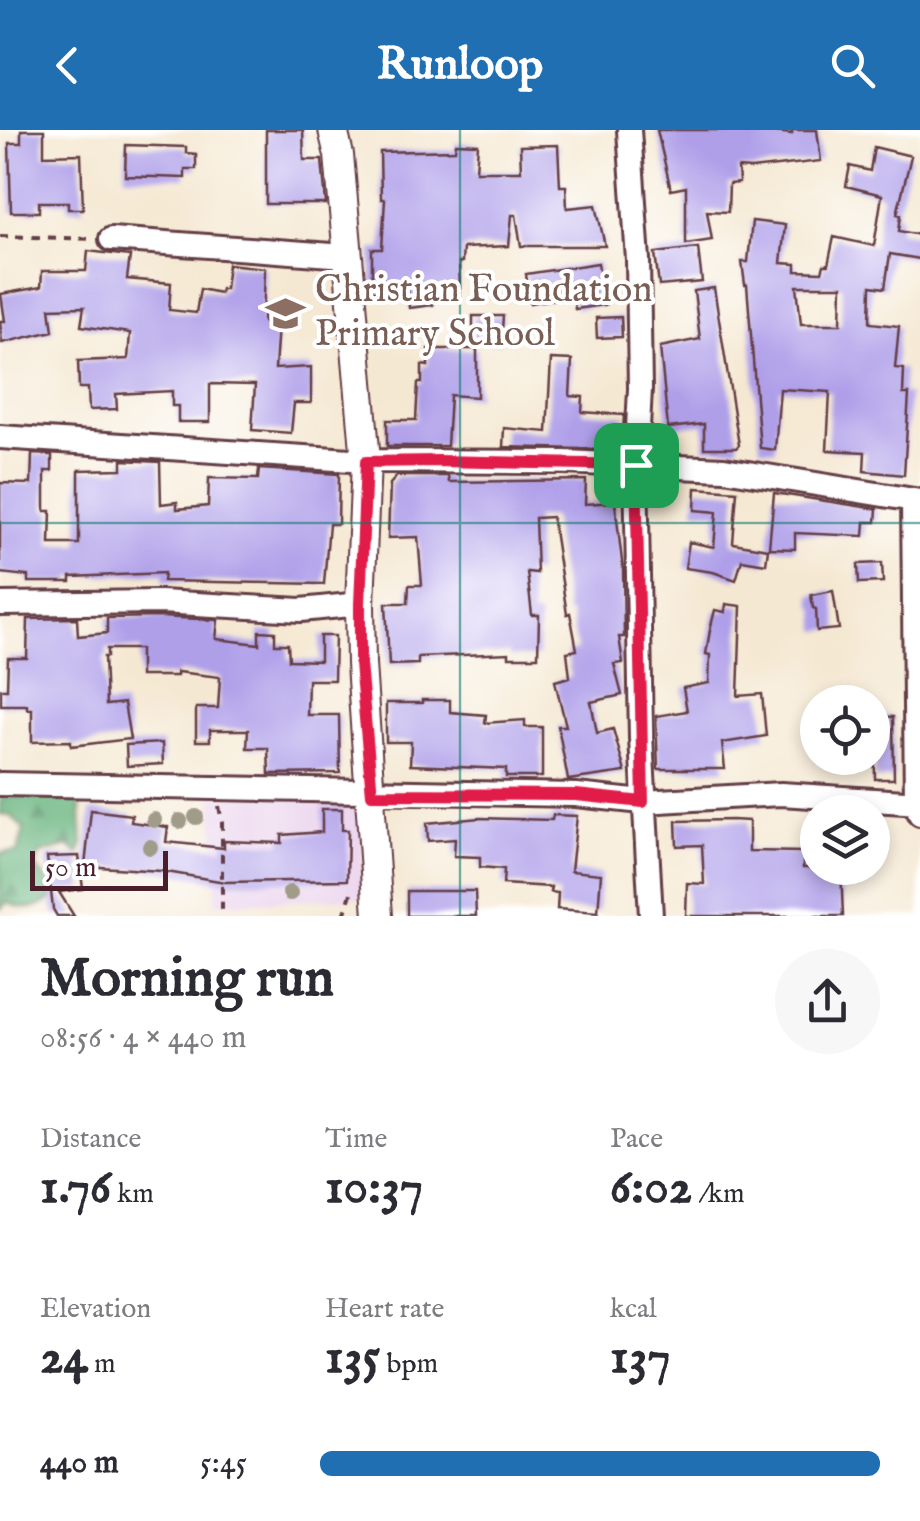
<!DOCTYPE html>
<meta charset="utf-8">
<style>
body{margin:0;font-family:"IM FELL English",serif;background:#f7f7f7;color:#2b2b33;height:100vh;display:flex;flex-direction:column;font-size:38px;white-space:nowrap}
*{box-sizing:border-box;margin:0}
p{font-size:32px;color:#7c7c81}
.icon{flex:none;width:55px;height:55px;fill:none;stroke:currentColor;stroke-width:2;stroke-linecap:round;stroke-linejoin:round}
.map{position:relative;height:786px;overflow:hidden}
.panel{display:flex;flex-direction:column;background:#fff;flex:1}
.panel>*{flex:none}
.fabs{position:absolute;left:800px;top:555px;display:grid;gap:20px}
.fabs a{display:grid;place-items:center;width:90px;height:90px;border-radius:50%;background:#fff;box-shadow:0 5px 15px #0003;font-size:50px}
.scale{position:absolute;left:30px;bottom:25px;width:138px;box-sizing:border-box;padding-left:10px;border:5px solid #4a1f2b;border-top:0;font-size:28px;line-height:35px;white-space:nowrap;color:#4a1f2b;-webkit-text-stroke:8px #fff;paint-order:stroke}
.pin{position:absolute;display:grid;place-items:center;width:85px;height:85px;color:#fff;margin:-42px;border-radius:20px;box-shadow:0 5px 15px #0006}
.round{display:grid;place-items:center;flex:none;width:105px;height:105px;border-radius:52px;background:#f7f7f7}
.overview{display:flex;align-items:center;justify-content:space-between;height:170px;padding:0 40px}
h1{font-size:55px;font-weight:700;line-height:75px}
.figures{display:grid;grid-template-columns:repeat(3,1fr);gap:15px;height:170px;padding:10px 40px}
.figures div{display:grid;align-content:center}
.figures b{font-size:50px;font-weight:700}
.figures small{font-size:28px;font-weight:400}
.figures p{font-size:28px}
ul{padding:0 40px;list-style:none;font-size:32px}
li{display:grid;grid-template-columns:160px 120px 1fr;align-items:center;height:75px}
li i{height:25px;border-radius:12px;background:#1f6fb2}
header{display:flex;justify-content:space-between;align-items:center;height:130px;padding:0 40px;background:#1f6fb2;color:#fff;font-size:45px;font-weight:700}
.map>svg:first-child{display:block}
.built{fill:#ead1ec}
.forest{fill:url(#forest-firs);stroke:#586a54;stroke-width:2.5}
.building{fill:#af9fe9;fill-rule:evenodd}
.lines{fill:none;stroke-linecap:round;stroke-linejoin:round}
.minor-casing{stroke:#643d44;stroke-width:28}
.tertiary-casing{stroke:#643d44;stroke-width:32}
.path{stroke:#643d44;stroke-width:4;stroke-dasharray:8 8;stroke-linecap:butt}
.minor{stroke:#fff;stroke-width:22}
.tertiary{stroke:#fff;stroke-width:28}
.tree{fill:#a19c8a}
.route-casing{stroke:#fff;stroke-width:20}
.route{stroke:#e11d48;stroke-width:12}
.grid{fill:none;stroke:#0f766e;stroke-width:2.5;stroke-opacity:0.55}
.labels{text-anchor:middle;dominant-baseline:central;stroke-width:8;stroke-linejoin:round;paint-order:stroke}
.education-label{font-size:38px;fill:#785e54;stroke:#fff;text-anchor:start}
</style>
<header><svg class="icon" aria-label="back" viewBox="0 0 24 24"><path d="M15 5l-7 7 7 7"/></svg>Runloop<svg class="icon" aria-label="search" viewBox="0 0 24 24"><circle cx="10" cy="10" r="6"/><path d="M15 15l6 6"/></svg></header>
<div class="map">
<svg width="920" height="786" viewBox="0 0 920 786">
<defs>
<pattern id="forest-firs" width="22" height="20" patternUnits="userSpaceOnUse" patternTransform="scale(2.5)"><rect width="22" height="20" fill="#67b47d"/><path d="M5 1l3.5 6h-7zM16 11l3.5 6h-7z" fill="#579267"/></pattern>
</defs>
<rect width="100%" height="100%" fill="#fff"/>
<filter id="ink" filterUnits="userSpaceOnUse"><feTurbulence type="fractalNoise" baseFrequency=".01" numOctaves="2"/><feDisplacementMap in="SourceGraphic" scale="20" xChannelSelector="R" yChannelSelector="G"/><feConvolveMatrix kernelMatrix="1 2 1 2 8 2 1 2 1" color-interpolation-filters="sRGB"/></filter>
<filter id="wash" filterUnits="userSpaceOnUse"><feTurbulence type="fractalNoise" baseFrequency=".0048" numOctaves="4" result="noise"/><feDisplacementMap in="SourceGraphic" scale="40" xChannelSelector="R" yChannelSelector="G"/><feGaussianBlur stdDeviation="2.25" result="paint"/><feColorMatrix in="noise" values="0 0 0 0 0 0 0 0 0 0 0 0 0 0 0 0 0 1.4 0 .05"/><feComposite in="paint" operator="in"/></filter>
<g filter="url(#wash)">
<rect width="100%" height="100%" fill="#f5e8d2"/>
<path class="built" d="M213,665H362L363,768L216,773Z"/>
<path class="forest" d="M9,666L80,669L83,714L79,724L69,716L40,724L36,737L47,750L51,769C37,781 23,781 7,772L0,779V723L18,722L24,699L11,686L0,684V668Z"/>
<g id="blocks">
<path class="building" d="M21,0H44V25L81,24L83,79H68V72H39V82H11L9,13H21Z
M266,0H303L304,30H322L326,74H266Z
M657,0H760L792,4V0H817L821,31L751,39L738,38L739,53L729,54L728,82L707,81L712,110L686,114V57L671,60Z
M456,13L478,14L476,41H521L520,16L558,15L560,56H566L567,78L596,75L605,116H521L516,85H512L509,116L463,118L462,132H459L460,158L431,159L433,175L409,178L407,160L372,161V119H382L385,69H381L380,22L455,20Z
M126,15L186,17V23L196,24V39H185V48L125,46Z
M874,17L911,26L897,84L901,85L899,101L920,105V129L890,124L885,158L871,156L870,193L899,196L895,238L904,239L903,264H909L904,345L864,341L865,322L827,320L830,262L780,259L775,320L760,318L747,155H745L742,132H748L752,91L785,95L781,133L796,134V141L822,142L824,135H828L834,107L874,116L882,65L846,56L850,36L870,41ZM797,156H842L841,194H801Z
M698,118L702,152L659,156L655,123Z
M88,121L130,126L127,149L171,153L169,180L196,183L200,159L220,163L221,159H225L228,134L265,138L263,192L278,194L275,239L311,237V273H294L291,303L252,300L255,255L210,254V292H178V276H172V261L116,264L117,279L89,280L88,258H79L78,231L128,229L130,203L81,196L84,177L50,178L53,201L2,213L0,191H5L1,164L41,157L42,141H86Z
M598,133L605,175L575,179L573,166L530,173L526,144Z
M714,158L739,315L736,318H704V294L668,298L660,217L700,209L694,161Z
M473,186H503L501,213L473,212Z
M621,187L622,207L597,208L596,188Z
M428,219H477V267L450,265L447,316H387V290H416L418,253H422V235L428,236Z
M551,229L572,230L570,266L583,267L582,282L624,285L622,320L503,317L504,298L547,302Z
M32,324L52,325V341H45V381H51L50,414H79V340L122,339V330L160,332L161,374L177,372V379L208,376L209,348L258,349L259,339L339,344L338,394H329L324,454L163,451L164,443L71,447V452H28V446L0,443V353L31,354Z
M397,346H448L449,352L586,350L585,374L615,372L623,440L624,507H619L623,533L614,534L622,565L591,572L597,603L613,599L625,642L568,650L558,596H566L555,551L570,547L567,522L577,520L570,483L567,484L552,387L535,388L537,443L527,442L532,485H539L538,527H509V523L418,527V534L389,535L386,473H408L409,455H422L418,407L388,408L390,354Z
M696,358L737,361L733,413L768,419L766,434L742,430L736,450L713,442L685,438L689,412L714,417L717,382L695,380Z
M774,363L877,379L876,392H865L864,406L795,403V419L769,418Z
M882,433L883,452L859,453L858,434Z
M833,461L839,499L817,501L816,479L813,478L811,465Z
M726,474L741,476L738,566L762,564L766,606L722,613L725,639H658L656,586L687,581L683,558L709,553L710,525L706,524L710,500L715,480L725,482Z
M160,487L218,490L216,509L259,514V501L275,502V514H288L289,530L320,531V506H335L334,550H308L307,585H339L340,643L269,644L268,618H247L248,600H210V611H196V578H218L220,547L177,542V546H140V519H107V527H104L106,575L124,573L130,609L71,616V611L32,612V579H27V575H1V559H7L8,528H27L28,489L77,488L78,506L107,503V488Z
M422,570H450V582L486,585L485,593L525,590V597H542V647H506V639L410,635L411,612H386V573H422Z
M874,586L893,587L894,649H875Z
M162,613L163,634L127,636L126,615Z
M322,679H342V700H348L347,750L225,752L161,741L85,736L91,680L132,685L131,692L168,697L166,712L224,718V711L282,713V705L322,702Z
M553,685L577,686L571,741L601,744L598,782L557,779L558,763L550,762L551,757L503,754L504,739L480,737V727L454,726L455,709L428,711L427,693L480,688L552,690Z
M732,690L749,691V721L803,722V738H841L843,786H686L687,753L704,754L702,715L677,716L676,691Z
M79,726L83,759L59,762L74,786H57L53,779L47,727Z
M407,761H475L476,786H407Z"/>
</g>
</g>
<g filter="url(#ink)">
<use href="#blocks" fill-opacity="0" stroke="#643d44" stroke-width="2.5"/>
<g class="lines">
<defs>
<path id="minor" d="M629,0L638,130L640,259L636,335L641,608L651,786
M111,109L346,126
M0,307L366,331L564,332L724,339L920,371
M913,370L916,673L920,684
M0,474L160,472L301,480L360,474
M0,654L576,665L643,672L781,664L920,673"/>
<path id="tertiary" d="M333,0L339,25L366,331L360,474L361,534L378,786"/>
</defs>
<use href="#minor" class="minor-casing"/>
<use href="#tertiary" class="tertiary-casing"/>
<path class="path" d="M0,106L92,109
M219,676L222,692V786
M344,786L353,757"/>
<use href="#minor" class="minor"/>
<use href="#tertiary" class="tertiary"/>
</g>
<g class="tree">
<circle cx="196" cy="687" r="8"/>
<circle cx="154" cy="690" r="8"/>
<circle cx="180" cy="691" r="8"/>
<circle cx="150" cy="717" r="8"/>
<circle cx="290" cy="763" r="8"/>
</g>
</g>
<g class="lines" filter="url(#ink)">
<defs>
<path id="route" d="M438,331L636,335L643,672L576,665L372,664L360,534V474L366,332Z"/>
</defs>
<use href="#route" class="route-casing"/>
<use href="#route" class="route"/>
</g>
<path class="grid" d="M460,0V786M0,393H920"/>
<defs>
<symbol id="school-bare" viewBox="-9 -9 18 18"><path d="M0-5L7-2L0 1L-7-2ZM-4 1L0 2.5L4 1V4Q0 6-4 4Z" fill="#8d6e63" stroke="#fff" stroke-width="2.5" paint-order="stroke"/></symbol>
</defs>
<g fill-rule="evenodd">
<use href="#school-bare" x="258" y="156" width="55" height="55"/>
</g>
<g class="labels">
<g class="education-label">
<text x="315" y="161">Christian Foundation<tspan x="315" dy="44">Primary School</tspan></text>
</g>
</g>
</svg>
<div class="fabs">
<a><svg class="icon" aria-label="locate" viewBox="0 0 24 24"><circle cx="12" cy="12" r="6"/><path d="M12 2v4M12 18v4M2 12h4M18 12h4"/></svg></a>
<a><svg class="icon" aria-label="layers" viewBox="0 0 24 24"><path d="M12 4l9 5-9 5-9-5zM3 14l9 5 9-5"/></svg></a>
</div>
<div class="scale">50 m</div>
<div class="pin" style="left:636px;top:335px;background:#1e9e55"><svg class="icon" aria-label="arrive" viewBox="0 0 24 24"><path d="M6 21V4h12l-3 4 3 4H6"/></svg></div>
</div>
<section class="panel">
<div class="overview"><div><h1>Morning run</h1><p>08:56 · 4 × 440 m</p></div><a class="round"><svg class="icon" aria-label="share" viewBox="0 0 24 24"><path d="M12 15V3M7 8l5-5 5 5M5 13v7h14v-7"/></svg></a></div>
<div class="figures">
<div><p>Distance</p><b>1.76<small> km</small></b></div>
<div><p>Time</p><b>10:37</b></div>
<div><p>Pace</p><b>6:02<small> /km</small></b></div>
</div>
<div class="figures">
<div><p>Elevation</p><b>24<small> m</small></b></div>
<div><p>Heart rate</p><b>135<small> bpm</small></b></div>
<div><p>kcal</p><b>137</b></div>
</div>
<ul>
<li><b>440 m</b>5:45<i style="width:100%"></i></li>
</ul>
</section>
